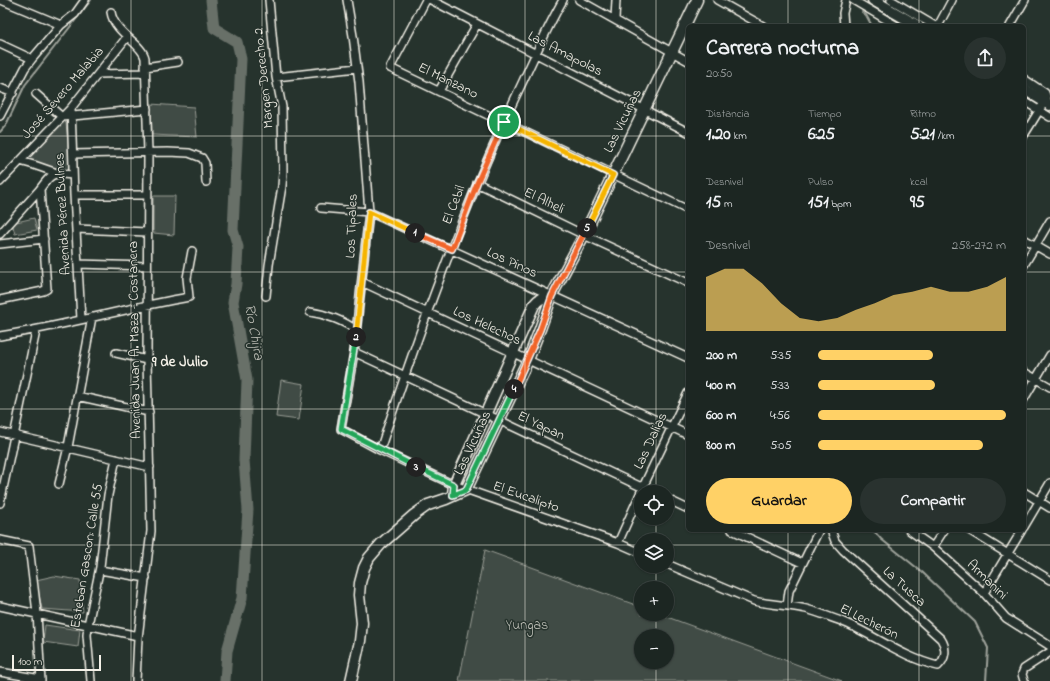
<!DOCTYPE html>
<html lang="es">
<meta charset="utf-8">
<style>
body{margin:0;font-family:"Indie Flower",sans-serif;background:#29322f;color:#f1f3f6;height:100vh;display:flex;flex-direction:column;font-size:15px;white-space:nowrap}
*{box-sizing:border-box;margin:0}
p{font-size:13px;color:#a0a5a5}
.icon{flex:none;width:22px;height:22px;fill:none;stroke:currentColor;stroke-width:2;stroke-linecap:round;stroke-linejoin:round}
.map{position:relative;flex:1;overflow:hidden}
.panel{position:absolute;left:686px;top:24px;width:340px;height:508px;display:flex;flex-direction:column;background:#1c2622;border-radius:6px;box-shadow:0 1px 3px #0004,0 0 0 1px #3a4340}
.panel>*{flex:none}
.controls{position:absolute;left:634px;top:485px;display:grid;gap:8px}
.controls a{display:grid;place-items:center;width:40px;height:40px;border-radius:50%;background:#1c2622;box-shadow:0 1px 3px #0004,0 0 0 1px #3a4340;font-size:20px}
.scale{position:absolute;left:12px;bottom:10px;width:89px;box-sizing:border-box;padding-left:4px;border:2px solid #f4f1e8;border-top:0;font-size:11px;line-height:14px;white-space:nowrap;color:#f4f1e8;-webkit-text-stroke:3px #26332d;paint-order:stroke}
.pin{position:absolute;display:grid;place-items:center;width:34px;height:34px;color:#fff;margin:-17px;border:2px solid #fff;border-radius:50%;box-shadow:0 1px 4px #0007}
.km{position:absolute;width:20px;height:20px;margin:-10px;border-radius:50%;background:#222;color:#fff;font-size:11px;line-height:20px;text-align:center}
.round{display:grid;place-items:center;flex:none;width:42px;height:42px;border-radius:21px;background:#29322f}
.headline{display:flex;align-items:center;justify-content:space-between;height:68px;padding:0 20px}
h1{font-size:22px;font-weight:800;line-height:30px}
.metrics{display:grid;grid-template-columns:repeat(3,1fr);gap:6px;height:68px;padding:4px 20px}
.metrics div{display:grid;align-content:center}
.metrics b{font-size:17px;font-weight:800}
.metrics small{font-size:11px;font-weight:400}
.metrics p{font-size:11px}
.chart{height:112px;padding:8px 20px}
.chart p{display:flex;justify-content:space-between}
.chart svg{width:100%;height:72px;margin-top:4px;fill:#ffd166;opacity:.7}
.action{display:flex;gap:8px;margin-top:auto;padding:8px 20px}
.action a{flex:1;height:46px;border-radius:24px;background:#ffd166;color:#111;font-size:16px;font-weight:800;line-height:46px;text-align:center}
.action a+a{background:#29322f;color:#f1f3f6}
ul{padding:0 20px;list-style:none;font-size:13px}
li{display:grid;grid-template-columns:64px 48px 1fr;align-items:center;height:30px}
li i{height:10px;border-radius:5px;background:#ffd166}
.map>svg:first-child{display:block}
.green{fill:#414b45;stroke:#9a9e96;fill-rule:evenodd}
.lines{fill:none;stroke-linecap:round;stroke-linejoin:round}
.stream{stroke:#9fa39b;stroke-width:2}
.river{stroke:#676f68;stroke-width:11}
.street-casing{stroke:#f4f1e8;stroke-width:10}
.secondary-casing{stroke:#f4f1e8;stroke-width:13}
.street{stroke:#26332d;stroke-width:7}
.secondary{stroke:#26332d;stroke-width:10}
.split-1-casing{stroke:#fff;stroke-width:8}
.split-2-casing{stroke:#fff;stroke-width:8}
.split-3-casing{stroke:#fff;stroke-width:8}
.split-4-casing{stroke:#fff;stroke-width:8}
.split-5-casing{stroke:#fff;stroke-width:8}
.split-6-casing{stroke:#fff;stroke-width:8}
.split-1{stroke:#f0652b;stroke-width:5}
.split-2{stroke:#f5b400;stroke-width:5}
.split-3{stroke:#22a559;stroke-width:5}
.split-4{stroke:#22a559;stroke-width:5}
.split-5{stroke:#f0652b;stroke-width:5}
.split-6{stroke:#f5b400;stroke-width:5}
.grid{fill:none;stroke:#f4f1e8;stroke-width:1;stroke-opacity:0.55}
.labels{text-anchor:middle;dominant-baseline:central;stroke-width:3;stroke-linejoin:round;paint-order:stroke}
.street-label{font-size:14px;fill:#f4f1e8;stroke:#26332d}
.park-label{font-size:14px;fill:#bebfb7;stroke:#26332d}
.water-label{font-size:15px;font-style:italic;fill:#bcbdb5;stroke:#26332d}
.neighbourhood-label{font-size:15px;font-weight:bold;fill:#f4f1e8;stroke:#26332d}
</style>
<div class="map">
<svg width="1050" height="681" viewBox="0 0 1050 681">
<rect width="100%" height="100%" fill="#26332d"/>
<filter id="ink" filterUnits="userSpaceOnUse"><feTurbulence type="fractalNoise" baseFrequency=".025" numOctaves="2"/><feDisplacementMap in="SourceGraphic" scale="8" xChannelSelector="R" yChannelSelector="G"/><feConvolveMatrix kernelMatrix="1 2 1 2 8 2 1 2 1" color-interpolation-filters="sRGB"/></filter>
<g filter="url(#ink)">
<path class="green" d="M151,104L194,107L197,137L152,135Z
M63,120L66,123L70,164C69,166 69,168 67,169C59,172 37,164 28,162L25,158Z
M153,196H175L174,235L153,233Z
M34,218L37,230L15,234L12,223Z
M281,380L304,384L299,420L276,417Z
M485,550L641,607V614H659L842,681H459ZM641,636H667V662H641Z
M54,576L80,580L83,612L42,609L36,580Z
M45,625L80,630L78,647L43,642Z"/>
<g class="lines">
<path class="stream" d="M862,12L866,15L872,26
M0,132L6,125L25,85L91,0
M873,530L881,539L922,572L975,622L988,648L986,681"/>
<path class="river" d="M211,0L214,28L237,42L241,59L233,230L238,247L236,284L233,302L247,380L244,460L248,510L242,598L227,651L225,681"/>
<defs>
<path id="street" d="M1,0L61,25
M347,0L353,36L359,82L369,212L354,352L341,429L380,450L454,485L618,543L641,553
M426,0L390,68L494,118
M431,0L688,132
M579,0L688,61
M717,0L763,26
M853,0L897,26
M891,0L935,26
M111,12C114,33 142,43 145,58L148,153L147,360L151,531L138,638L136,681
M615,19L616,0
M844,26L843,13L846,0
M938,26L952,0
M1010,26L1025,0
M0,44L32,59
M145,67L178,62
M98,74L145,73
M276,77L357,68
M1024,79L1045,93L1047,98L1024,135
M0,88L13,93
M439,91L477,24
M36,94L62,117L147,109
M1024,101L1050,117
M71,108L74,195L81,319
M0,116L25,68L32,59L61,25L75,14L85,0
M504,122L688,210
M73,154L168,152L189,153L202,158L205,163L206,182
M20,161L34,165L57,173
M0,182L71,108L127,37
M477,183L584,235L688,283
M40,189C52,172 53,173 73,175
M74,195H147
M321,208L369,212L688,358
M76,229L147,232
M0,234L40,189L47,289L43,291L0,300
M1024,239L1050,254
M0,244L44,239
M78,264L147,266
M1024,265L1050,221
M362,282L688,435
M266,296L269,265L282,186L283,172L282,107L276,77L269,0
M310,312C325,314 345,321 357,331
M0,336C64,326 126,308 189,297L187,278L192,251
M354,352L652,492
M116,353L147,360
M1024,372L1050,387
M77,396L149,412
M1024,399L1050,355
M0,432L150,467
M380,450C419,331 462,211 515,98C531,65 545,31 563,0
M59,484L68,447L92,317
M1024,492L1050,508
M667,499L688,509
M0,503L36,331
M1024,527L1050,483
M732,530L802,563
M909,530L933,547L984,593L1006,618L1050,646
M969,530L1050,580
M0,540L29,546L37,613L41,681
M618,543L643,487L688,393
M933,547L944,530
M667,564L754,601C771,605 789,605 806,609C818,612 829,617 841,621C873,634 903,658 938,666C946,659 947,648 941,639L843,550L835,541L831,530
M100,570L146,578
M984,593L1022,530
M0,606L138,636
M787,606L789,591L819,530
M0,672L41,679
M91,681L87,635L88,625L100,567L108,495L116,459
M1024,681L1022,674L1024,669L1050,652"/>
<path id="secondary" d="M873,0L918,26
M1024,89L1050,105
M453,495L454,485L534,305C539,298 544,297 552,295
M351,681L360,641L362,623L359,595L360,583L364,568L369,558L381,544L414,515L428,505L446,499L466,490L528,360L540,329L552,295L584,235L697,0"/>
</defs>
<use href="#street" class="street-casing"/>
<use href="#secondary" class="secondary-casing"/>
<use href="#street" class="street"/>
<use href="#secondary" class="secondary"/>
</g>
</g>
<g class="lines" filter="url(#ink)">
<defs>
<path id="split-1" d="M415,233L452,249L477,183L504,122"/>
<path id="split-2" d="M356,337L369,212L415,233"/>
<path id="split-3" d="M356,337L341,429L416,467"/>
<path id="split-4" d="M416,467L454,485L453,495L466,490L514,389"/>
<path id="split-5" d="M514,389L540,330L552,296L587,228"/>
<path id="split-6" d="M504,122L613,175L587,228"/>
</defs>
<use href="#split-1" class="split-1-casing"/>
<use href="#split-2" class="split-2-casing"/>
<use href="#split-3" class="split-3-casing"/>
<use href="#split-4" class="split-4-casing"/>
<use href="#split-5" class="split-5-casing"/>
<use href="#split-6" class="split-6-casing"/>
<use href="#split-1" class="split-1"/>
<use href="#split-2" class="split-2"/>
<use href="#split-3" class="split-3"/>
<use href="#split-4" class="split-4"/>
<use href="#split-5" class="split-5"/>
<use href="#split-6" class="split-6"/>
</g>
<path class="grid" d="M131,0V681M262,0V681M394,0V681M525,0V681M656,0V492M788,0V26M919,0V26M0,136H688M1024,136H1050M0,272H688M1024,272H1050M0,409H688M1024,409H1050M656,518V540M788,530V681M919,530V681M0,545H641M667,545H1050M656,566V588M656,614V636M656,662V681"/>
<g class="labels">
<g class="street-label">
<text transform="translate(565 54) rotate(27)">Las Amapolas</text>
<text transform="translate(264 78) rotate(-96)">Margen Derecho 2</text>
<text transform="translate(448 81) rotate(26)">El Manzano</text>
<text transform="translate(63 93) rotate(-49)">José Severo Malabia</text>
<text transform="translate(623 121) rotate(-64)">Las Vicuñas</text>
<text transform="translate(544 201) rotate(26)">El Alheli</text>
<text transform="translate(454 205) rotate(-69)">El Cebil</text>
<text transform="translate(63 214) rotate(-93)">Avenida Pérez Bulnes</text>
<text transform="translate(352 226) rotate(-88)">Los Tipales</text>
<text transform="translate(512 263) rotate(25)">Los Pinos</text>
<text transform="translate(487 326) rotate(25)">Los Helechos</text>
<text transform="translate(135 340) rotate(-91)">Avenida Juan A. Maza - Costanera</text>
<text transform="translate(541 426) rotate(25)">El Yapan</text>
<text transform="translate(651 441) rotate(-65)">Las Dalias</text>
<text transform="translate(473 443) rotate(-65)">Las Vicuñas</text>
<text transform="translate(526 497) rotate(19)">El Eucalipto</text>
<text transform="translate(87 556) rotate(-81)">Esteban Gascon: Calle 55</text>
<text transform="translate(987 580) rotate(44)">Armanini</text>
<text transform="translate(904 587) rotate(42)">La Tusca</text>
<text transform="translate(869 622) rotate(26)">El Lecherón</text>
</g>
<g class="park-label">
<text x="527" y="625">Yungas</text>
</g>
<g class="water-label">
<text transform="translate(254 332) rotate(80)">Río Chijra</text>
</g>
<g class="neighbourhood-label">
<text x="180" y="362">9 de Julio</text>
</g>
</g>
</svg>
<div class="controls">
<a><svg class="icon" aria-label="locate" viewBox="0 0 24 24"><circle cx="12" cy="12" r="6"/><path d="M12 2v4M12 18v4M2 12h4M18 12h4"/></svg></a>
<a><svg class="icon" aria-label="layers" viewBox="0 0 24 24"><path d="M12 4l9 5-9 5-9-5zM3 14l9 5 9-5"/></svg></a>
<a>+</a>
<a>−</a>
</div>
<div class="scale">100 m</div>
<div class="pin" style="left:504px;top:122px;background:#1e9e55"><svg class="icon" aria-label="arrive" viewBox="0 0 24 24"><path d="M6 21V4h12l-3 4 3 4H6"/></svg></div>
<b class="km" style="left:415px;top:233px">1</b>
<b class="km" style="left:356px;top:337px">2</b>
<b class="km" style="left:416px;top:467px">3</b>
<b class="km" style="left:514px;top:389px">4</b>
<b class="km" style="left:587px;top:228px">5</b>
<section class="panel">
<div class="headline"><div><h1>Carrera nocturna</h1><p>20:50</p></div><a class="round"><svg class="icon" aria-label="share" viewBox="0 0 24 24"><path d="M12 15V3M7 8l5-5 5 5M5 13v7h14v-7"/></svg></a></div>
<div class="metrics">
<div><p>Distancia</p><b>1.20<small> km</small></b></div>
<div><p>Tiempo</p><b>6:25</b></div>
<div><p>Ritmo</p><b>5:21<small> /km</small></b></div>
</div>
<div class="metrics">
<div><p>Desnivel</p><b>15<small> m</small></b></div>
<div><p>Pulso</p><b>151<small> bpm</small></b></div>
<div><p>kcal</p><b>95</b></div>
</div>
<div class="chart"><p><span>Desnivel</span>258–272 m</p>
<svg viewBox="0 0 160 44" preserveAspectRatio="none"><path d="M0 44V11L10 6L20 6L30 15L40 27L50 36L60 38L70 36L80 31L90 27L100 22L110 20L120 17L130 20L140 20L150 17L160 11V44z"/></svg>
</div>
<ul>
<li><b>200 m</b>5:35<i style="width:61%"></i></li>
<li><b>400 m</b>5:33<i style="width:62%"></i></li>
<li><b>600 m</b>4:56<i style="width:100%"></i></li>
<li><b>800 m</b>5:05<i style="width:88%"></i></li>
</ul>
<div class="action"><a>Guardar</a><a>Compartir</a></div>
</section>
</div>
